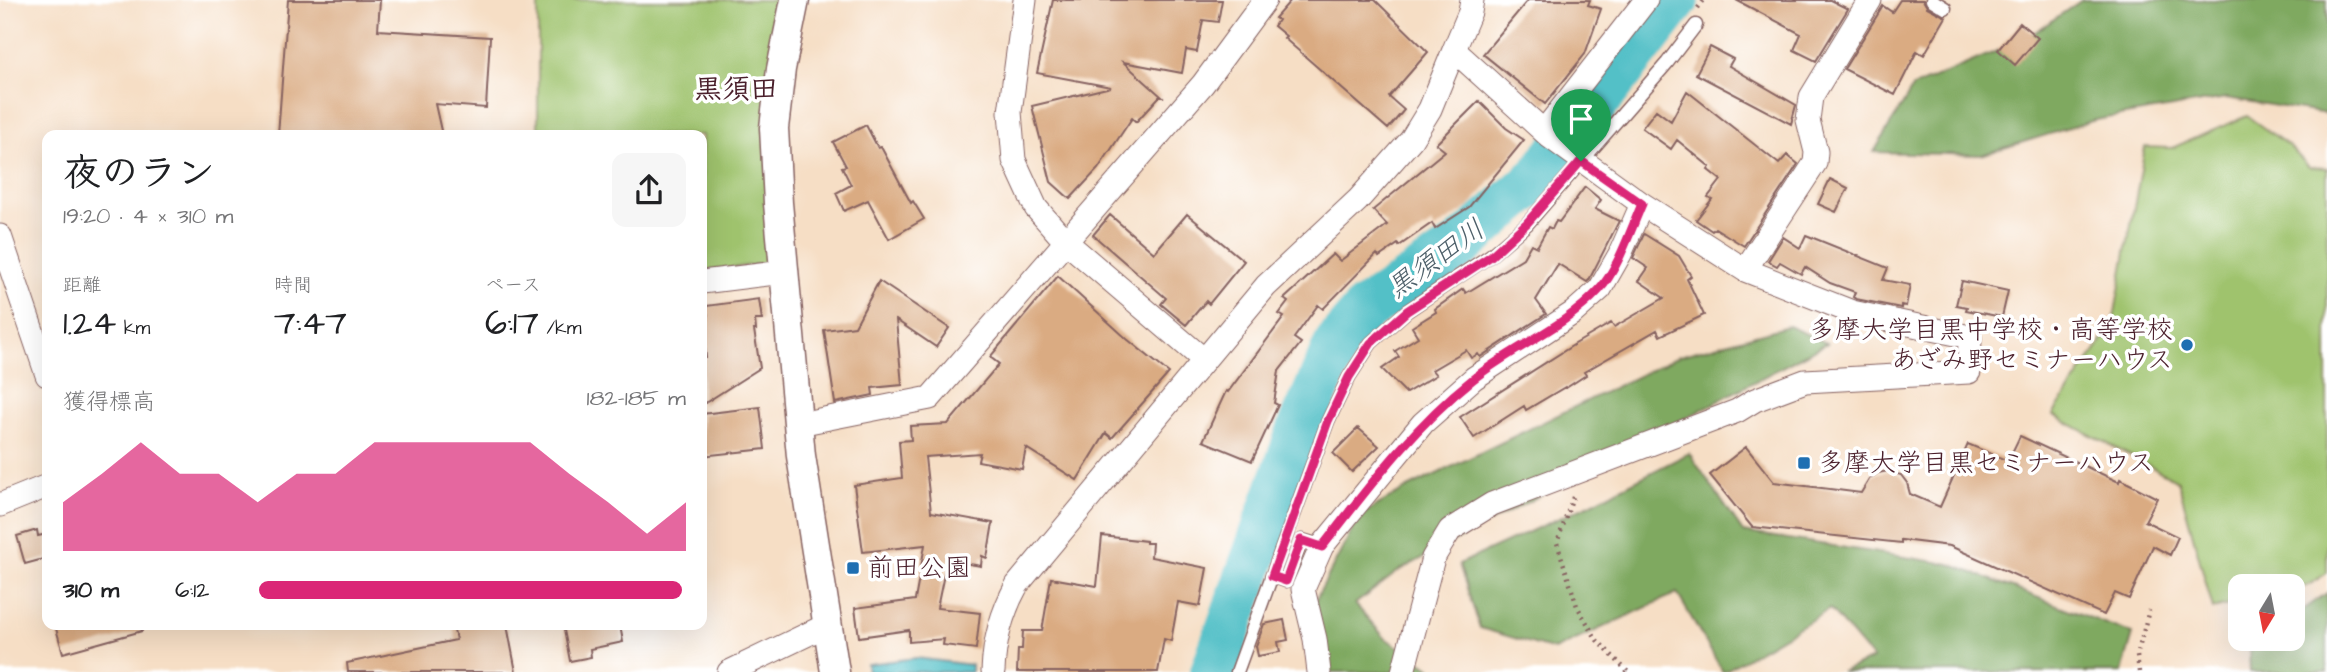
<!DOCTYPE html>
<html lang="ja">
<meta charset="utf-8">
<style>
body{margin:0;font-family:"Architects Daughter","Klee One",sans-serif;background:#f6f6f6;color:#202124;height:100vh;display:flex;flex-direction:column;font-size:26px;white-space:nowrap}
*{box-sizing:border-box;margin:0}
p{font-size:23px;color:#757577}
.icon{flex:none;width:38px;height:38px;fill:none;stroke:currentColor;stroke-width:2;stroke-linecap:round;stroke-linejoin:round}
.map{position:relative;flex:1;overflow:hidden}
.drawer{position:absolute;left:42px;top:130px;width:665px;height:500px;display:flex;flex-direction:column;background:#fff;border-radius:14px;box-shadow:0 7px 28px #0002}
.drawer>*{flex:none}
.needle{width:46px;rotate:190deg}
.tools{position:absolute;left:2228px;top:574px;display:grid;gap:14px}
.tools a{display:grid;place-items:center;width:77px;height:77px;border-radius:14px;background:#fff;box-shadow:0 7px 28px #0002;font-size:35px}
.pin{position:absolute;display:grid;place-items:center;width:60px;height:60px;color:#fff;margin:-72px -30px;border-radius:50% 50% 50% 0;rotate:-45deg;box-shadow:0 0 7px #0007}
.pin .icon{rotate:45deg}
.round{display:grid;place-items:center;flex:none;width:74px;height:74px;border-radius:14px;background:#f6f6f6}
.overview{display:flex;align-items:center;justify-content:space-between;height:119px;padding:0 21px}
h1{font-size:38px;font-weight:600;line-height:52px}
.figures{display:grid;grid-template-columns:repeat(3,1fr);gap:10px;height:119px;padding:7px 21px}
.figures div{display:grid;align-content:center}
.figures b{font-size:35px;font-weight:600}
.figures small{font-size:19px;font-weight:400}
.figures p{font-size:19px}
.chart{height:196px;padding:14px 21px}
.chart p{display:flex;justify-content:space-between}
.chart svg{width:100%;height:126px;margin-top:7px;fill:#db2777;opacity:.7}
ul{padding:0 21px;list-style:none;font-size:23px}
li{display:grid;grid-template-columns:112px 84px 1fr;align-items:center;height:52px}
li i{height:18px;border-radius:9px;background:#db2777}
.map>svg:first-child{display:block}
.green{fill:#9fc36d;stroke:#74714c;stroke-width:2}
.forest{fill:#7fa960;stroke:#646446;stroke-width:2}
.water{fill:#52c0c7;stroke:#4e7079;stroke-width:2}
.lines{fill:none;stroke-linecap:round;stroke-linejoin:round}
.river{stroke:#52c0c7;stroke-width:46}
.building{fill:#daab82}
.service-casing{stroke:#866261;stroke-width:15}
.minor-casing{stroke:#866261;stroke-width:25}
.tertiary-casing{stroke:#866261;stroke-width:31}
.path{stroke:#866261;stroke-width:4.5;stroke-dasharray:2 5;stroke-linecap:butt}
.service{stroke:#fff;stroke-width:12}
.minor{stroke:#fff;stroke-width:23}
.tertiary{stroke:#fff;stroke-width:28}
.route-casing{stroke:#fff;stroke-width:14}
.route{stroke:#db2777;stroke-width:9}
.poi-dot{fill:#1f6fb2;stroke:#fff;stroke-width:2.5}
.labels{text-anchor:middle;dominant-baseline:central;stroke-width:7;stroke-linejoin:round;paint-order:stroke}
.poi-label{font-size:26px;fill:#4a1f2b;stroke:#fff;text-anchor:start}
.neighbourhood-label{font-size:28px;font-weight:bold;fill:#4a1f2b;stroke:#fff}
.water-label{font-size:28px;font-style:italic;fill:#4d5f69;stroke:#fff}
</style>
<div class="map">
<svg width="2327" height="672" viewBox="0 0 2327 672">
<rect width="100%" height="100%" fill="#fff"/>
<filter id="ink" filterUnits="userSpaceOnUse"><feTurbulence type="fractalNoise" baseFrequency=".0143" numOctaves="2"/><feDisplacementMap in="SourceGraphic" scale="14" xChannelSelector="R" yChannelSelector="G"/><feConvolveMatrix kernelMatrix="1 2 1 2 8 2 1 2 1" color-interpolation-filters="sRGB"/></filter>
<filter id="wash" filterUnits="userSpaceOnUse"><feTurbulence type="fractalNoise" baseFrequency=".00686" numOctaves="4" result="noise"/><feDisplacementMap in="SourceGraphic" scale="28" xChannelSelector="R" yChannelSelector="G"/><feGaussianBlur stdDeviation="1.57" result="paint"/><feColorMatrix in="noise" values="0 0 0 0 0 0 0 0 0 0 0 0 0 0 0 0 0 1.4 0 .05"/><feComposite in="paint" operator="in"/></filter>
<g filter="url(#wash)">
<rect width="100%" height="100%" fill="#f6dec5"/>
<path class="green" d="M538,0H783L776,262L702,272V135H538Z
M2247,116L2289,146L2309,167L2327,168V573L2307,586L2293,589L2292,586H2240V602L2213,609L2178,481L2053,415L2113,324L2145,147L2172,148Z"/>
<path class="forest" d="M2082,0H2327V114L2226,98L2095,120L1981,155L1874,152L1913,87L2025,39Z
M1788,326L1827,343L1400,570L1355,604L1385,638L1436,672H1328L1315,601L1360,515L1408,488L1679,356Z
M1689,453L1743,532L1950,564L2133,634L2122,672H1841L1873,659L1830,609L1723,672L1677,593L1554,650L1480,628L1459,564L1592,503Z
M2327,593V672H2250L2249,648L2262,639H2292L2293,617Z"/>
<path class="water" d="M916,658L971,665V672H868L867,664Z"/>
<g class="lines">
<path class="river" d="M1213,672L1300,429L1337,343L1365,310L1458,248L1539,177L1676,0"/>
</g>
<g id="blocks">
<path class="building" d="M288,0H380L378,30L490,37L486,108L435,104L442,135H278Z
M1053,0H1222L1218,22L1203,20L1197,52L1186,50L1182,73L1123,62L1162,97H1159L1136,122L1132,118L1098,169L1070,199L1051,182L1032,106L1111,87L1037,73Z
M1291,0H1375L1428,52L1389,97L1404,110L1388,129L1284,38L1286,36L1274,26L1278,20L1275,18Z
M1528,0H1590L1588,5L1601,9L1585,54L1545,104L1483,54Z
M1736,0H1830L1848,9L1816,61L1794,50L1801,34Z
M1900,0H1923L1927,7L1946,17L1924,55L1917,51L1895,95L1844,69L1883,6L1892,12Z
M2020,23L2038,38L2015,65L1998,50Z
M1710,47L1733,59L1729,66L1796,105L1791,124L1696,74Z
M1687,91L1779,164L1787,155L1798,164L1744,246L1715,228L1712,231L1696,220L1712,199L1708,197L1721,180L1708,170L1710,167L1677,140L1671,149L1642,128L1656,110L1671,121Z
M1479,101L1506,128L1524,140L1469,207L1435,229L1432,223L1399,246L1398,244L1379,257L1377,254L1323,309L1318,305L1294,338L1301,343L1279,371L1274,403L1278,405L1252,461L1203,441L1226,391L1228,392L1284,317L1279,314L1288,302L1284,299L1333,254L1340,261L1387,225L1373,210L1445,151L1436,144Z
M866,125L878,148L881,147L911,203L913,201L924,219L889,239L868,200L844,211L836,193L851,185L842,167L846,166L833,142Z
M1830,179L1848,188L1836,212L1818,204Z
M1585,187L1601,200L1595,209L1619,221L1589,280L1587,282L1558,264L1536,300L1546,314L1480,357L1478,354L1471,358L1466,350L1432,370L1436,375L1406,393L1382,369L1399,357L1395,351L1418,337L1412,327L1436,312L1435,309L1463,289L1466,293L1523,258L1531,244L1537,247L1548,227L1552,229L1556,221L1559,222Z
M1187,214L1244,261L1209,304L1206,301L1186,325L1161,304L1166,298L1093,235L1110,215L1154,253Z
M1644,234L1679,256L1691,276L1687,279L1704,315L1660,336L1657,330L1584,372L1586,375L1566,388L1565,387L1526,410L1524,406L1474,438L1460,417L1575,344L1611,323L1614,327L1664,298L1639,281L1648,268L1633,258Z
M1806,235L1888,268L1883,280L1910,285L1906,306L1901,305V308L1856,299L1853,297L1855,292L1830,283L1805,267L1801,274L1780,262L1777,266L1768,261L1783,237L1800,248Z
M1058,276L1127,339L1169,373L1112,438L1106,433L1077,480L1026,448L1022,469L978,461L980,453L925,457L931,512L993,523L987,558L982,556L981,566L947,560L937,608L980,613L976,649L943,645L944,639L909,642V630L859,637L855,608L915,600L925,545L863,552L854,485L902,478L899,441L911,440L910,426L948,424L999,364L990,357Z
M879,281L949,328L936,347L896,320L902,385L872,388L873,395L835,403L824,330L855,326Z
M1962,281L2008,291L2002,317L1966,310L1967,307L1956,305Z
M759,299L762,320H755L756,330H754L760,368L702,405V358H706L702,319L708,318L706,306Z
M760,407L765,449L702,456V414Z
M1358,428L1379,446L1352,472L1333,453Z
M2020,436L2119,482L2120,479L2157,498L2145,521L2178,537L2170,555L2153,546L2129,599L2115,593L2104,615L1950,546L1901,540V543L1752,527L1710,475L1746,447L1774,482L1861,493L1870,478L1878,473L1888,471L1901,475L1907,483L1910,494L1940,507L1968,444L2008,461Z
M37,530L38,536L47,534V558L25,564L17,536Z
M1102,536L1146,541V543H1152L1151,557L1207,568L1200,606L1178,602L1171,641L1164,639L1158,672H1017L1018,649H1022L1023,631H1042L1051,578L1097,586Z
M1284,620L1288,640L1278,642L1280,652L1258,656L1256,646L1264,624Z
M55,625H141L142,631L63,653Z
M453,625H507L516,672H348L347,663L456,640Z
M563,625H620L623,642L590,649L591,657L570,661Z"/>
</g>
</g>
<g filter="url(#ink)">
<use href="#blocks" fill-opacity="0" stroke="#866261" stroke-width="2"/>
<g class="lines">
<defs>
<path id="service" d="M1932,0L1945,8
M1272,576L1286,581L1302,540L1322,546
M1237,672L1328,421L1349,377L1371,343L1407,311L1491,255L1527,224L1667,63L1696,25"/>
<path id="minor" d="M1025,0L1010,112L1014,160L1036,208L1065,241L1204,360
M1454,50L1470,12L1472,0
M1544,131L1646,0
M0,236L47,375
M1745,270L1815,163L1816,152L1808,120L1811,97L1870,0
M702,282L784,272
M799,424L930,398L1203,84L1265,0
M0,505L47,486
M729,672L829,624
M993,672C994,641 1002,612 1017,585L1266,286L1358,200L1411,140L1430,109L1454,50L1550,137L1642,204L1745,270L1852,312L1970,337L1969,372L1805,381L1755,400L1737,411L1492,504L1450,530L1433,558L1403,672
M1319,672L1315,639L1303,589L1322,546L1423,423L1474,378L1573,313L1600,289L1620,254L1642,204"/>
<path id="tertiary" d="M795,0L781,69L774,128L778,203L801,456L835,672"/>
</defs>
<use href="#service" class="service-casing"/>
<use href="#minor" class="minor-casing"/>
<use href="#tertiary" class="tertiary-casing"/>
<path class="path" d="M1698,8L1704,0
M1573,497L1557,543L1577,606L1597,640L1628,672
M2139,672L2137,656L2149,610"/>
<use href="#service" class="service"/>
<use href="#minor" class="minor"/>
<use href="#tertiary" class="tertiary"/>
</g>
</g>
<g class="lines" filter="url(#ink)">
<defs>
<path id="route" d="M1581,161L1642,204C1631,229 1617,271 1599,290C1563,329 1512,347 1472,380C1413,427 1368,488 1322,547L1301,540L1286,581L1272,576L1328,421L1349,377L1371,343L1407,311L1491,256L1527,223Z"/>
</defs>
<use href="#route" class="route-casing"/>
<use href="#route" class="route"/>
</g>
<g class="poi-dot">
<circle cx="2187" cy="345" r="7"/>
<rect x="1797" y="456" width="14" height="14" rx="3.5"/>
<rect x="846" y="561" width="14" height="14" rx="3.5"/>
</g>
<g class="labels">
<g class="poi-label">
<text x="2173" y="330" text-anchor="end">多摩大学目黒中学校・高等学校<tspan x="2173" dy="30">あざみ野セミナーハウス</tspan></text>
<text x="1818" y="463">多摩大学目黒セミナーハウス</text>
<text x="867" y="568">前田公園</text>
</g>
<g class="neighbourhood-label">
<text x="736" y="89">黒須田</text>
</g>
<g class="water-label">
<text transform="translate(1436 259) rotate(-36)">黒須田川</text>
</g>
</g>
</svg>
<div class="tools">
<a><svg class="needle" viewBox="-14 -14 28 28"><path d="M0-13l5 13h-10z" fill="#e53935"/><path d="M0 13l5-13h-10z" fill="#757577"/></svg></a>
</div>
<div class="pin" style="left:1581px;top:161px;background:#1e9e55"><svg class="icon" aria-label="arrive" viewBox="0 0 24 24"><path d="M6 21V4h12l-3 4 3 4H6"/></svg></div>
<section class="drawer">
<div class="overview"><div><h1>夜のラン</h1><p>19:20 · 4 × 310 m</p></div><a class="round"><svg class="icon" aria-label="share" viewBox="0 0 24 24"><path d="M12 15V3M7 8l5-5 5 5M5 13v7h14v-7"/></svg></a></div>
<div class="figures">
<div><p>距離</p><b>1.24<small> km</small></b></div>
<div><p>時間</p><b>7:47</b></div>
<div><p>ペース</p><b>6:17<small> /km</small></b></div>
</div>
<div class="chart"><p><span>獲得標高</span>182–185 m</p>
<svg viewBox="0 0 160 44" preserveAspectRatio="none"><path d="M0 44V27L10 17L20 6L30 17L40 17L50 27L60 17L70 17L80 6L90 6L100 6L110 6L120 6L130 17L140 27L150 38L160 27V44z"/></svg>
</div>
<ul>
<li><b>310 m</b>6:12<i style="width:99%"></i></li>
</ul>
</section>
</div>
